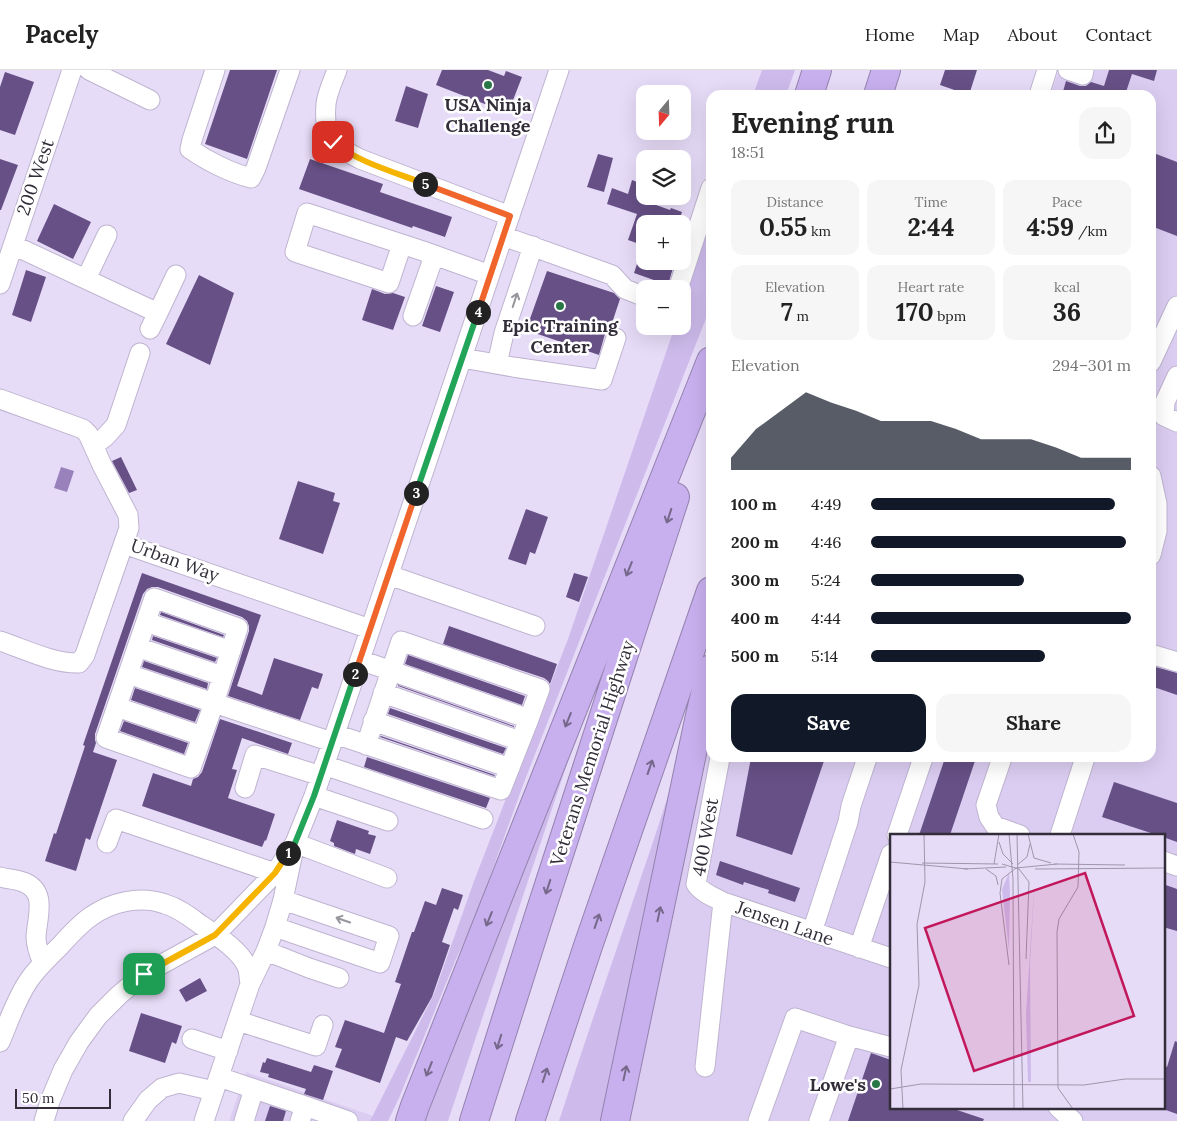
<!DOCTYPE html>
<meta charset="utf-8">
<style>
body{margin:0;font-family:Lora,serif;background:#f6f6f6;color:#222;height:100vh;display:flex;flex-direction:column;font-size:19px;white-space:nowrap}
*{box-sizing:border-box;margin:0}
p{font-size:16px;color:#767676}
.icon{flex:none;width:28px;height:28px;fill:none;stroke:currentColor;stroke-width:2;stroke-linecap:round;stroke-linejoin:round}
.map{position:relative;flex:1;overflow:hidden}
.sheet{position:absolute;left:706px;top:20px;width:450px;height:672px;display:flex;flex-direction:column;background:#fff;border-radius:15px;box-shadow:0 5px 20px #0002}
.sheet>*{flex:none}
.needle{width:32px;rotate:199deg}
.fabs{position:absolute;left:636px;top:15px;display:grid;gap:10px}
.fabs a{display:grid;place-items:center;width:55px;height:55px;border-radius:10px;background:#fff;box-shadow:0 5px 20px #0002;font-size:25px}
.scale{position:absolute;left:15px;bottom:12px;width:96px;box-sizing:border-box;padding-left:5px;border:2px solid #322d38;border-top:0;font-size:14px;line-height:18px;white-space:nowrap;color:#322d38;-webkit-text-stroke:4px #fff;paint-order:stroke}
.pin{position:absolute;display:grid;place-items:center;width:42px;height:42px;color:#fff;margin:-21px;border-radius:10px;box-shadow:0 2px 8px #0006}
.km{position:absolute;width:25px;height:25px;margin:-12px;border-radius:50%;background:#222;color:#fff;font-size:14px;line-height:25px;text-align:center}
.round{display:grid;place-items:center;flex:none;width:52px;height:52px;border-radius:15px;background:#f6f6f6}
.overview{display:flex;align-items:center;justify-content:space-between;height:85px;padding:0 25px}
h1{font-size:28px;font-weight:800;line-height:38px}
.metrics{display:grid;grid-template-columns:repeat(3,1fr);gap:8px;height:85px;padding:5px 25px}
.metrics div{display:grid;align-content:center;border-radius:12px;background:#f6f6f6;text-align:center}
.metrics b{font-size:25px;font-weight:800}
.metrics small{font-size:14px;font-weight:400}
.metrics p{font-size:14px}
.chart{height:140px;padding:10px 25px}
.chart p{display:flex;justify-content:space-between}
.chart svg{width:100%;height:90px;margin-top:5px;fill:#111827;opacity:.7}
.cta{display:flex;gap:10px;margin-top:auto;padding:10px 25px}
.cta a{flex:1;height:58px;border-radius:15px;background:#111827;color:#fff;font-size:20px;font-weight:800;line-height:58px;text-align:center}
.cta a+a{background:#f6f6f6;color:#222}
ul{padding:0 25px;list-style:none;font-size:16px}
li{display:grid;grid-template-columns:80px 60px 1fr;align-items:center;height:38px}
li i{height:12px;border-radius:6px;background:#111827}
header{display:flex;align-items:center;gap:30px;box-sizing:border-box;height:70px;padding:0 25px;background:#fff;border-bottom:1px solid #e0e0e0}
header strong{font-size:24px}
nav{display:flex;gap:28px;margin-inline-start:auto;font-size:18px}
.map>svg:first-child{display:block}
.built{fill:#dbcdf1;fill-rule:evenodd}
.green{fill:#cebbec}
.water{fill:#9981bb}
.building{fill:#675086}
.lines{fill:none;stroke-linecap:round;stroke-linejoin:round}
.minor-casing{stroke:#bfb4d0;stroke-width:21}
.highway-casing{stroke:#9482ae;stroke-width:30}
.minor{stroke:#fff;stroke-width:19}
.highway{stroke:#c8afee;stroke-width:28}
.oneway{stroke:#98969c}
.oneway2{stroke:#76688a}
.split-1-casing{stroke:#fff;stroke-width:10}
.split-2-casing{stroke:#fff;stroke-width:10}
.split-3-casing{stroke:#fff;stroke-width:10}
.split-4-casing{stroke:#fff;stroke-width:10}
.split-5-casing{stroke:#fff;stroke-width:10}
.split-6-casing{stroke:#fff;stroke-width:10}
.split-1{stroke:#f5b400;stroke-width:6}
.split-2{stroke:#22a559;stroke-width:6}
.split-3{stroke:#f0652b;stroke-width:6}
.split-4{stroke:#22a559;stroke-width:6}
.split-5{stroke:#f0652b;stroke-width:6}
.split-6{stroke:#f5b400;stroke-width:6}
.poi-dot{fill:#297747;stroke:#fff;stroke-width:2}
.labels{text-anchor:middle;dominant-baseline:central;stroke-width:5;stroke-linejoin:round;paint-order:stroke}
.poi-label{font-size:18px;font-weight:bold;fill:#322d38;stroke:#fff}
.street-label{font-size:18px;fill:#322d38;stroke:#fff}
.inset-road{fill:none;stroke:#9f96ab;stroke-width:1}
.view{fill:#c2185b;fill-opacity:0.15;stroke:#c2185b;stroke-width:2.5}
.inset-edge{fill:none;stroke:#322d38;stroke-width:2.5}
</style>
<header>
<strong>Pacely</strong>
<nav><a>Home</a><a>Map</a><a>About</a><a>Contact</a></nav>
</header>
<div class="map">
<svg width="1177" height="1051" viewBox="0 0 1177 1051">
<rect width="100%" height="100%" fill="#e7dcf8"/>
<path class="built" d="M1059,0H1177V1051H630L673,838L711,668V688H1151V25H1050ZM891,765H1163V1037H891Z
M246,1002L373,1046L372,1051H229Z"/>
<path class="green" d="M762,0H795L786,25H753Z
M711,150V235L703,256L523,715L474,851L456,889L399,1028L388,1051H370L434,924L474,811L568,569L675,256H682L683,235Z
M578,661L448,1051H424Z
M671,717L601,1051H559C595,939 635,828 671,717Z"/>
<path class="water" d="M61,397L74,401L67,422L54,418Z"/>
<path class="building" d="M230,0H277L247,89L205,74Z
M442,0H488L504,6L506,1L522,7L508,43L436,15Z
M945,0H977L969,25L940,15Z
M1109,0H1157L1154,11L1132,4L1125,25H1062L1066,11L1080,16H1086L1091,12L1104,16Z
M5,2L34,12L15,65L0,60V17Z
M406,16L428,24L418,58L395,51Z
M1151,82L1177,92V166L1151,156V128L1156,116L1151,115Z
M598,84L613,88L604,122L587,117Z
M0,89L18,95L1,140H0Z
M310,89L383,114L380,122L452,147L445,167L413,156L412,158L299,119Z
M632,110L645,115V122L644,126H645V131L670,140L671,138L682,142L678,154H645V176L628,170L637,144L607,134L612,118L628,124Z
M54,134L91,152L73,189L37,171Z
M638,191H675L668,215L634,203Z
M26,200L46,207L31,252L12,245Z
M547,201L614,223L620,229L610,259L605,264L599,285L526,260Z
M199,205L234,223L210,295L166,274Z
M436,216L454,222L440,262L422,256Z
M372,219L385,224L393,223L405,227L393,260L362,250Z
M121,387L137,420L129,423L112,391Z
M298,411L335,423L333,431L340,433L323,484L279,469Z
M526,439L548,447L535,484L530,482L526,495L508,489Z
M142,503L261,545L237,616L262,625L274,588L323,604L318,619L312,617L300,650L228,626L249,561V556L247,551L242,547L158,517H152L147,519L143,524L95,664V670L96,673L93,682L117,690L90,770L86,768L76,801L45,791L54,763L56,764L85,676L83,675Z
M574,503L588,507L579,532L566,527Z
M161,542L224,565L223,567L160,545Z
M449,556L557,594L550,614L548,611L544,608L443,574Z
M153,566L217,588L215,592L152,570Z
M408,585L525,626L522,635L405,594Z
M144,591L208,613L207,619L142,597Z
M1152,596L1177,603V625L1151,616Z
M398,615L514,656V657L398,616Z
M135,618L200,640L195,652L131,630Z
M390,638L506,678L503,684L388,644Z
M220,649L292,673L288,684L242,668L232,699L237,700L228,728L275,744L266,771L265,770L262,777L142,736L153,703L191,716L193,709L198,707L202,702Z
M124,651L188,673L184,684L120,661Z
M381,666L495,705L494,706L380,667Z
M367,687L490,728L486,738L364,697Z
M751,688H825L792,785L736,766Z
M945,688H976L950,765H919Z
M1114,712L1177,733V772L1163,767V765H1157L1102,747Z
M337,750L369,761L368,764L376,766L370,784L356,779L355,784L334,776V773L330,771Z
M720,791L800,818L795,832L768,823L769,820L744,812L743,815L716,805Z
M1163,814L1177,819V861L1163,857Z
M442,818L463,825L458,840L454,838L442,872L450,875L432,927L407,971L396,967L380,1013L335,997L342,979L335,977L345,950L384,963L401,914L395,912L412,862H414L425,831L436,835Z
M200,908L207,921L186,932L179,920Z
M141,943L182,956L176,974L172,972L165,993L129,981Z
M1175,971L1177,972V1044L1163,1039V995L1167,997Z
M871,983L891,990V1037H948L984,1049L983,1051H848Z
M267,988L311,1002L314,995L333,1001L323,1030L304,1024L306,1019L268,1007L269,1004L260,1002L263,992L265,993Z
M270,1036L286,1041L283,1051H265Z"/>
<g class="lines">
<defs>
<path id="minor" d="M89,0L150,30
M215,0L192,70L190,79C207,91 231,103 251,108L256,98L290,0
M337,0C333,11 327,23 326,34C325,46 325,63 334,72C341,80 351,84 360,89L510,146
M1068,0L1083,5L1084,0
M1039,25L1047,0
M503,166L612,205L625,219L645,227
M402,174L389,213L295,182L307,143L423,181L490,205
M13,175L158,243L176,205
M86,209L107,165
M0,214L72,0
M678,219L711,118
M413,246L434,186
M150,259L158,243
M462,288L513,297L602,310L616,268
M1151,292L1177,236
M497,294L504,263L533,176
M1177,306L1165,332L1164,346L1177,352
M0,329L83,359L88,364L102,395L128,445L129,458L88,576L85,585L79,593C54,594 24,579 0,571
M94,375L105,367L116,355L140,283
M1151,406L1157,434V461L1151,485
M124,474L370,559
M389,505L535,556
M146,552L231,581
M137,577L222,606
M1151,584L1177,592
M128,604L214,633L191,698L106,668C122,621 138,575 154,528L238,558L214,633L332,672
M383,623L520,671
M117,637L202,666
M373,651L510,698
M335,664L501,720L529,649L360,590
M366,675L401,571L540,619L529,649
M720,688L696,814C702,823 714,827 723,832L891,888
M1002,688L986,735L989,747L995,756L1020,765
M324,695L483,749
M245,718L255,685L321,706
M314,726L388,751
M897,765L923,688
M1060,765L1085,688
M107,773L116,749L275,803
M1163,791L1177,796
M0,807C7,809 16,809 23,812C48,821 37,847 36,867C36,876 39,884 43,893
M275,857L380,893L389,866L283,830
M812,862L848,752L851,736L867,688
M859,878L891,784
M266,881L309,898L339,908
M238,951L316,976L323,955
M192,969L228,981
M0,972C9,951 16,929 29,910C38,897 49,887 60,876C69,866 79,855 90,847C111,832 140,825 165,834C179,838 190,847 201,855C216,865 242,881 248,899C249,903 249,909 250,914
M705,997L723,832
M219,1007L305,1036L300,1051
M305,1036L348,1051
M1058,1037L1073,1051
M44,1051L50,1031L63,1000L79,972L98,946L119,925L144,904L215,865L275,803L295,773L314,726L559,0
M133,1051L148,1030L162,1018L179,1013L214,1021
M204,1051L250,914L266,881L275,857L283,830L295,773L387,808
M244,1051L254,1019
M758,1051L795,948L849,966
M819,1051L849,966L891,977"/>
<path id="highway" d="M809,25L817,0
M878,25L886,0
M410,1051L415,1036L711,291
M474,1051L537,852L675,427
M530,1051L588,876L711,521
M615,1051L699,650L711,599"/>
</defs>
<use href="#minor" class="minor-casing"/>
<use href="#highway" class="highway-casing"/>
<use href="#minor" class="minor"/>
<use href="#highway" class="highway"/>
</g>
<defs><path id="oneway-shaft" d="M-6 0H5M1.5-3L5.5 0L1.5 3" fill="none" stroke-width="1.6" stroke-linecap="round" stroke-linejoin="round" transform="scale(1.25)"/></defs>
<g class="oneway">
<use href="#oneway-shaft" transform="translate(515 230) rotate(-72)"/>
<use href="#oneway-shaft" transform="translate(343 850) rotate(-161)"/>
</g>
<g class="oneway2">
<use href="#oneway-shaft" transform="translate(669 446) rotate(108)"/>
<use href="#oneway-shaft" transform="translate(629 499) rotate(112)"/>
<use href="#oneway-shaft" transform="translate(568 650) rotate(112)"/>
<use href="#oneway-shaft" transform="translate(650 697) rotate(-71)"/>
<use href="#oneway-shaft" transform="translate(548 817) rotate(108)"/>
<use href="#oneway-shaft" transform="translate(659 844) rotate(-78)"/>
<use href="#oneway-shaft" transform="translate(489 849) rotate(112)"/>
<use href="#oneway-shaft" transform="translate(597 851) rotate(-71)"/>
<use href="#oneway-shaft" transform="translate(499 972) rotate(107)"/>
<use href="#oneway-shaft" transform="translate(429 999) rotate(112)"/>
<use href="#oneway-shaft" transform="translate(625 1003) rotate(-78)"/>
<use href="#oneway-shaft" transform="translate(545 1005) rotate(-72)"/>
</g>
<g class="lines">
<defs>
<path id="split-1" d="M144,904L215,865L275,803L288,783"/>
<path id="split-2" d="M288,783L295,773L314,726L355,604"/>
<path id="split-3" d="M355,604L416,423"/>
<path id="split-4" d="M416,423L478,242"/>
<path id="split-5" d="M425,114L510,146L478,242"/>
<path id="split-6" d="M333,72C359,93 395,102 425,114"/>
</defs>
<use href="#split-1" class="split-1-casing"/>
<use href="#split-2" class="split-2-casing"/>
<use href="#split-3" class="split-3-casing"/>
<use href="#split-4" class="split-4-casing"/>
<use href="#split-5" class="split-5-casing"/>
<use href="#split-6" class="split-6-casing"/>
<use href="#split-1" class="split-1"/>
<use href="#split-2" class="split-2"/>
<use href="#split-3" class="split-3"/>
<use href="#split-4" class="split-4"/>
<use href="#split-5" class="split-5"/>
<use href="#split-6" class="split-6"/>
</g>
<g class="poi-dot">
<circle cx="488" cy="15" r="5"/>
<circle cx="560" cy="236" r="5"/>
<circle cx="876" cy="1014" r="5"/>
</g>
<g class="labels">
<g class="poi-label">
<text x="488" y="34">USA Ninja<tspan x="488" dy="21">Challenge</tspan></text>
<text x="560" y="255">Epic Training<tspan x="560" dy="21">Center</tspan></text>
<text x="866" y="1014" text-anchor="end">Lowe's</text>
</g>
<g class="street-label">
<text transform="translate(35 107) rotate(-71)">200 West</text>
<text transform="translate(175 490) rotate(20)">Urban Way</text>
<text transform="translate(592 683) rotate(-72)">Veterans Memorial Highway</text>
<text transform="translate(705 767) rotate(-80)">400 West</text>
<text transform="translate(785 853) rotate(19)">Jensen Lane</text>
</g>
</g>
<g transform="translate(890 764)">
<rect width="275" height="275" fill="#e7dcf8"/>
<path d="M119,39L120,59L119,116L112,55ZM145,40L140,131L141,248H138L136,180Z" fill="#cebbec"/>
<path class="inset-road" d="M119,0L123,45L124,275M127,0L133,275M138,0L144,24L161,29M109,8L113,20L123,30M0,28L78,35M32,29L108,30M104,30L109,0M112,30L129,35L139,48L136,125M164,30L235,31M127,31L137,23L140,10M74,35L116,33M96,35L106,42L108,51M145,35L275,34M119,131L110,59L112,45L126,34L167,30M0,255L31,250L194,251L235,245H275M13,275L11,236L29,151L27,90L35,48L34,0M183,275L168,254L167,98L169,85L188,53L189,18L183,0"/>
<path class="view" d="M195,39L244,182L84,237L35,94Z"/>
<rect width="275" height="275" class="inset-edge"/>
</g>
</svg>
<div class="fabs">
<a><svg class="needle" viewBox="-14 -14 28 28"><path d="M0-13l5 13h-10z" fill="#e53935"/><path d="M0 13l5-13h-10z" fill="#767676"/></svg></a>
<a><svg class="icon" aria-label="layers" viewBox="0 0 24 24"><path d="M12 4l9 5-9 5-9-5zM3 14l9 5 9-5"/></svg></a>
<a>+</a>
<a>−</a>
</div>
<div class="scale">50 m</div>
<div class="pin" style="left:144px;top:904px;background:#1e9e55"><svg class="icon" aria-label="arrive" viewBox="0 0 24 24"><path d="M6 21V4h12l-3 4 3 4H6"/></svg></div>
<div class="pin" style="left:333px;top:72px;background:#d93025"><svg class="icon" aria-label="check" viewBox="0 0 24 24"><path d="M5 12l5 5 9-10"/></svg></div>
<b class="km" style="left:288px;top:783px">1</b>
<b class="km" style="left:355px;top:604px">2</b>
<b class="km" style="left:416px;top:423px">3</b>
<b class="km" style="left:478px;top:242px">4</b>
<b class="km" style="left:425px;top:114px">5</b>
<section class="sheet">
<div class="overview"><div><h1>Evening run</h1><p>18:51</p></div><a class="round"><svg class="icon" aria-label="share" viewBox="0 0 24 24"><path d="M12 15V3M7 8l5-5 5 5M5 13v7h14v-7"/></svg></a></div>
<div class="metrics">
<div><p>Distance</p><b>0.55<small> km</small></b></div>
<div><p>Time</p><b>2:44</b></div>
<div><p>Pace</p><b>4:59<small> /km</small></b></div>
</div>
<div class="metrics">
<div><p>Elevation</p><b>7<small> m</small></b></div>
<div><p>Heart rate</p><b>170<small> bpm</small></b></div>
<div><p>kcal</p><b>36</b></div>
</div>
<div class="chart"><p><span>Elevation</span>294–301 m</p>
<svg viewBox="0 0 160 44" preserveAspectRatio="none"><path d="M0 44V38L10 24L20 15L30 6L40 11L50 15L60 20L70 20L80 20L90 24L100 29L110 29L120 29L130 33L140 38L150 38L160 38V44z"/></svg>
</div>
<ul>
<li><b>100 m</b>4:49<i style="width:94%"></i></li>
<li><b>200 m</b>4:46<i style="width:98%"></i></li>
<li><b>300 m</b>5:24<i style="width:59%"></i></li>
<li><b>400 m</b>4:44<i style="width:100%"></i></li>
<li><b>500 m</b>5:14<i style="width:67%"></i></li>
</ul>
<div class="cta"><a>Save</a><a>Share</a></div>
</section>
</div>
